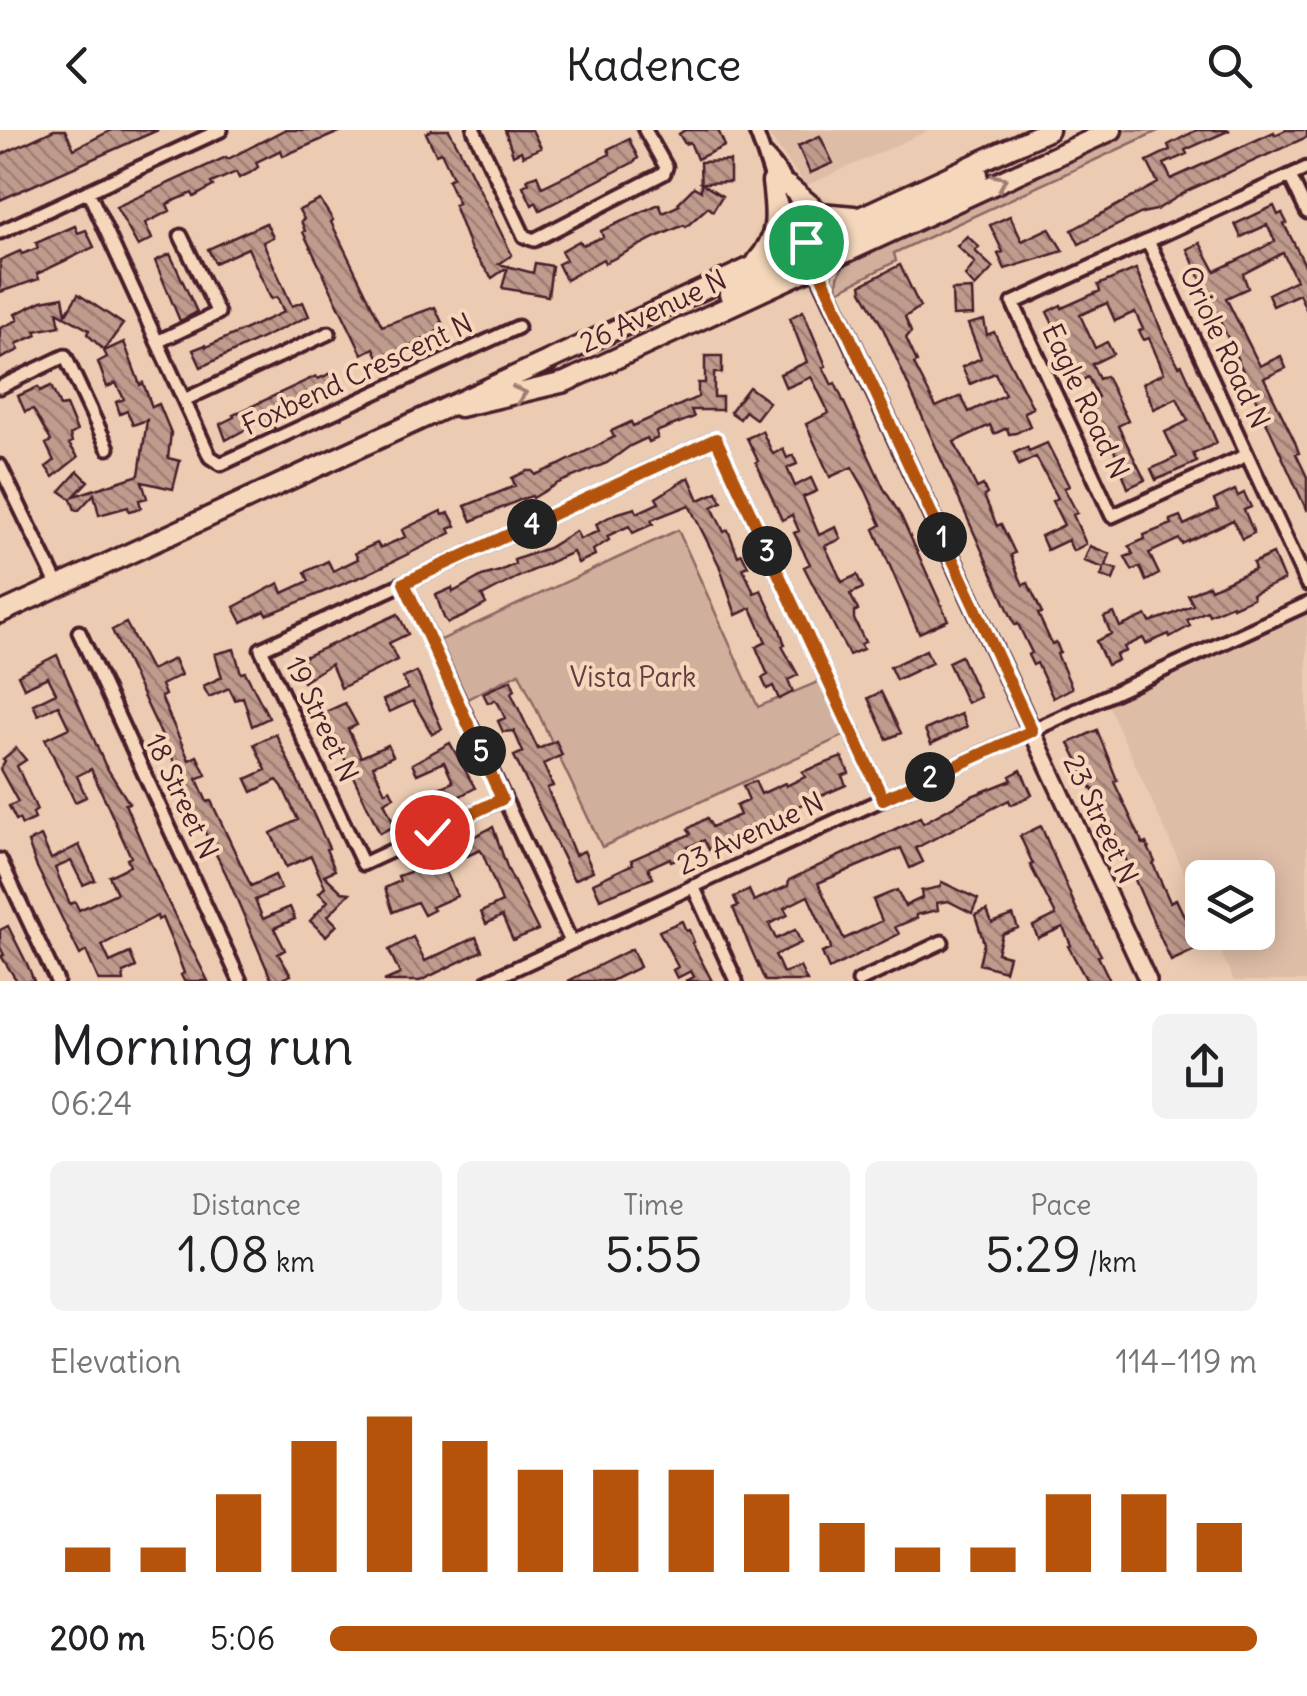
<!DOCTYPE html>
<meta charset="utf-8">
<style>
body{margin:0;font-family:Delius,sans-serif;background:#f2f2f2;color:#202124;height:100vh;display:flex;flex-direction:column;font-size:38px;white-space:nowrap}
*{box-sizing:border-box;margin:0}
p{font-size:32px;color:#757577}
.icon{flex:none;width:55px;height:55px;fill:none;stroke:currentColor;stroke-width:2;stroke-linecap:round;stroke-linejoin:round}
.map{position:relative;height:851px;overflow:hidden}
.panel{display:flex;flex-direction:column;background:#fff;flex:1}
.panel>*{flex:none}
.buttons{position:absolute;left:1185px;top:730px;display:grid;gap:20px}
.buttons a{display:grid;place-items:center;width:90px;height:90px;border-radius:15px;background:#fff;box-shadow:0 5px 25px #0003;font-size:50px}
.pin{position:absolute;display:grid;place-items:center;width:85px;height:85px;color:#fff;margin:-42px;border:5px solid #fff;border-radius:50%;box-shadow:0 2px 10px #0007}
.km{position:absolute;width:50px;height:50px;margin:-25px;border-radius:50%;background:#222;color:#fff;font-size:28px;line-height:50px;text-align:center}
.round{display:grid;place-items:center;flex:none;width:105px;height:105px;border-radius:15px;background:#f2f2f2}
.head{display:flex;align-items:center;justify-content:space-between;height:170px;padding:0 50px}
h1{font-size:55px;font-weight:600;line-height:75px}
.metrics{display:grid;grid-template-columns:repeat(3,1fr);gap:15px;height:170px;padding:10px 50px}
.metrics div{display:grid;align-content:center;border-radius:15px;background:#f2f2f2;text-align:center}
.metrics b{font-size:50px;font-weight:600}
.metrics small{font-size:28px;font-weight:400}
.metrics p{font-size:28px}
.chart{height:280px;padding:20px 50px}
.chart p{display:flex;justify-content:space-between}
.chart svg{width:100%;height:180px;margin-top:10px;stroke:#b45309;stroke-width:6}
ul{padding:0 50px;list-style:none;font-size:32px}
li{display:grid;grid-template-columns:160px 120px 1fr;align-items:center;height:75px}
li i{height:25px;border-radius:12px;background:#b45309}
header{display:flex;justify-content:space-between;align-items:center;height:130px;padding:0 50px;background:#fff;font-size:45px;font-weight:600}
.map>svg:first-child{display:block}
.built{fill:#debda7}
.green{fill:#d0af9c;stroke:#8d6764;stroke-width:2.5}
.building{fill:url(#building-back-hatch);stroke:#4a1f2b;stroke-width:2.5}
.lines{fill:none;stroke-linecap:round;stroke-linejoin:round}
.minor-casing{stroke:#4a1f2b;stroke-width:19}
.tertiary-casing{stroke:#4a1f2b;stroke-width:22}
.secondary-casing{stroke:#4a1f2b;stroke-width:25}
.minor{stroke:#f5d7bb;stroke-width:11}
.tertiary{stroke:#f5d7bb;stroke-width:15}
.secondary{stroke:#f5d7bb;stroke-width:18}
.oneway{stroke:#a07b73}
.route-casing{stroke:#fff;stroke-width:20}
.route{stroke:#b45309;stroke-width:12}
.labels{text-anchor:middle;dominant-baseline:central;stroke-width:8;stroke-linejoin:round;paint-order:stroke}
.street-label{font-size:28px;fill:#4a1f2b;stroke:#f5d7bb}
.park-label{font-size:28px;fill:#653c42;stroke:#f5d7bb}
</style>
<header><svg class="icon" aria-label="back" viewBox="0 0 24 24"><path d="M15 5l-7 7 7 7"/></svg>Kadence<svg class="icon" aria-label="search" viewBox="0 0 24 24"><circle cx="10" cy="10" r="6"/><path d="M15 15l6 6"/></svg></header>
<div class="map">
<svg width="1307" height="851" viewBox="0 0 1307 851">
<defs>
<pattern id="building-back-hatch" width="6" height="6" patternUnits="userSpaceOnUse" patternTransform="scale(2.5)"><rect width="6" height="6" fill="#be9b8d"/><path d="M-1 5l2 2M0 0l6 6M5-1l2 2" fill="none" stroke="#9c7e73"/></pattern>
</defs>
<rect width="100%" height="100%" fill="#ebccb2"/>
<filter id="ink" filterUnits="userSpaceOnUse"><feTurbulence type="fractalNoise" baseFrequency=".01" numOctaves="2"/><feDisplacementMap in="SourceGraphic" scale="20" xChannelSelector="R" yChannelSelector="G"/><feConvolveMatrix kernelMatrix="1 2 1 2 8 2 1 2 1" color-interpolation-filters="sRGB"/></filter>
<g filter="url(#ink)">
<path class="built" d="M765,0H930L806,56Z
M1307,474V851H1234L1212,803L1258,802V748H1202V782L1105,568Z"/>
<path class="green" d="M1118,0H1160L894,123L896,131L838,161C835,144 842,136 855,125Z
M678,400L758,577L825,549L850,603L602,717L519,543L459,573L432,514Z"/>
<path class="building" d="M54,0H65L74,19L112,0H158L0,70V25Z
M284,0H344L283,26L281,20L256,32L258,37L250,43L239,48L236,42L211,53L213,56L194,67L192,63L167,74L170,81L145,93L152,109L138,116L116,77L226,27L228,29Z
M432,0H449L460,20L512,125L499,134L533,143L535,133L552,136L548,166L502,158L508,137L492,148L471,120L454,75L458,73L448,50L453,47L441,22L436,24L426,3Z
M505,0H532L541,18L523,26L521,21L513,25Z
M685,0H718L725,16L697,29L690,12L685,14L679,4Z
M1197,0H1230L1185,20L1187,24L1164,34L1171,49L1274,2L1275,5L1286,0H1307V7L1189,60L1156,80L1142,83L1079,114L1072,100L1158,53L1147,31L1170,20L1168,15Z
M820,6L833,33L810,43L798,16Z
M629,9L638,28L634,32L540,80L536,72L532,75L523,56L529,53L527,49L537,45L542,57L610,24L608,19Z
M730,31V52L701,53L722,66L713,81L708,77L686,97L684,95L656,107L605,133L603,129L566,150L558,134L566,130L561,121L579,111L583,115L603,107L601,101L659,74L663,83L680,75L678,73L694,57L701,61L700,32Z
M320,70L333,90L331,92L382,196L435,177L444,197L391,228L390,226L380,231L374,218L362,224L303,102L305,101L301,91L304,89L299,80Z
M1274,76L1278,85L1282,83L1287,93L1284,94L1307,139V181L1299,164L1273,176L1268,164L1296,150L1283,123L1243,144L1248,158L1226,168L1260,236L1281,226L1286,238L1264,248L1295,312L1299,323L1296,324L1307,347V381L1187,119L1200,113L1215,141L1249,125L1275,111L1267,95L1241,107L1235,94Z
M1010,86L1022,111L1049,98L1063,121L1005,139L998,124L1003,122L990,95Z
M266,93L273,107L263,112L292,176L303,172L309,186L201,237L193,220L205,215L206,217L284,182L277,167L271,169L248,118L215,133L208,119Z
M75,96L78,103L86,100L94,117L37,144L39,149L0,162V130L20,121L22,124L38,118L36,113Z
M967,106L979,117L975,121L993,138L975,157L965,146L975,133L957,116Z
M170,124L197,182L180,191L155,131Z
M900,135L920,177L905,187L911,202L906,208L917,232L914,234L936,277L961,266L969,282L1005,265L995,243L970,254L962,237L981,228L968,194L984,190L987,205L994,202L1033,278L1024,282L1030,296L1016,303L1009,304L1007,298L994,304L990,295L954,312L977,358L983,355L987,364L984,366L997,396L1001,394L1015,423L1011,425L1016,439L1023,455L1028,453L1042,483L1038,484L1052,514L1056,512L1060,522L1057,524L1072,558L1053,568L1037,533L1033,535L1028,525L1032,523L1018,494L1015,495L882,196L862,161L861,155Z
M1136,139L1166,212L1179,236L1182,235L1217,313L1193,324L1197,332L1156,350L1151,339L1177,327L1165,302L1188,291L1177,268L1154,279L1143,253L1164,243L1149,208L1144,210L1139,201L1143,199L1135,182L1115,191L1107,173L1080,185L1095,218L1107,212L1113,224L1092,234L1099,249L1106,246L1128,291L1118,296L1145,350L1128,358L1111,312L1103,295L1100,297L1089,271L1098,267L1088,247L1081,251L1047,182L1061,175L1062,178L1100,161L1098,155Z
M972,159L973,185L953,186L952,160Z
M78,164L123,194L104,220L87,204L89,200L57,182L60,196L35,201L37,205L16,214L19,220L0,229V198L18,190L15,184L42,171L63,167L66,184Z
M803,181L826,236L823,237L832,255L835,253L884,359L901,386L948,490L919,503L874,399L881,395L866,361L852,337L830,347L806,294L829,283L814,252L811,247L786,258L780,244L807,232L790,188Z
M124,212L140,255L143,253L152,277L159,274L171,303L168,328L180,331L173,359L142,352L147,368L139,370L141,378L129,381L128,377L99,385L94,364L79,380H75L71,369L60,361L78,341L88,351L74,366L139,345L147,290L133,295L127,281L120,284L116,272L124,269L116,253L107,257L98,232L107,227L104,221Z
M705,226H722V243H714V267H722V280H691L694,287L656,302L658,308L649,312L647,308L630,316L607,333L558,353L533,368L532,366L522,369L472,391L465,376L515,356L512,348L527,341H533L535,345L559,335L614,307L611,301L631,292L633,296L698,267V253H705Z
M334,242L340,258L270,286L275,299L269,302L263,290L226,310L220,294L234,287L233,285L316,246L318,249Z
M51,256L60,276L66,275L77,301L70,305L72,312L69,314L78,327L53,347L46,337L54,331L46,314L51,311L33,279L25,282L18,266L38,257L40,261Z
M749,257L769,272L756,289L745,281L740,289L730,282Z
M762,301L773,324L783,319L787,328L793,325L797,334L787,338L795,356L811,348L817,361L803,367L819,405L836,397L841,409L825,416L842,452L857,445L863,458L850,464L858,480L854,482V489L865,512L861,514L863,519L849,525L804,437L810,434L794,403L799,401L792,385L782,390L756,332L758,331L747,308Z
M1047,313L1069,356L1064,358L1077,383L1073,385L1086,414L1073,421L1068,410L1047,420L1041,406L1064,395L1052,371L1058,368L1036,327L1019,335L1014,323L1027,317L1029,321Z
M689,347L699,370L717,362L722,372L712,377L724,402L728,400L738,426L742,424L748,436L743,438L754,463L761,460L780,500L785,515L782,516L798,545L788,550L793,562L779,569L773,556L767,559L762,548L768,545L756,517L766,512L751,478L736,485L719,435L689,375L651,390L653,394L633,403L629,396L607,406L609,410L593,420L595,425L578,433L573,422L516,448L482,466L486,474L462,487L448,493L444,488L436,465L452,458L453,462L482,446L500,441L515,434L514,430L548,418L576,401L580,409L599,401L596,394L615,384L635,378L637,383L659,373L656,368Z
M1235,360L1238,366L1244,363L1251,377L1244,380L1254,403L1242,409L1233,390L1182,414L1179,409L1149,423L1159,444L1146,451L1140,437L1132,440L1125,427L1133,424L1129,416L1145,409L1144,405L1172,394L1170,390L1180,386L1184,395L1218,379L1214,370Z
M441,381L443,385L449,383L456,396L449,399L451,403L365,445L267,485L265,481L242,492L234,477L279,453L283,463L309,451L305,442L328,431L333,441L358,429L355,423L377,413L380,418L405,407L402,400Z
M1090,416L1110,424L1106,436L1117,439L1113,450L1101,446L1104,438L1084,431Z
M1273,424L1284,450L1252,464L1253,468L1233,477L1232,475L1209,485L1207,481L1187,490L1190,496L1170,507L1169,504L1146,514L1143,508L1124,517L1126,521L1116,525L1118,530L1107,535L1096,511L1111,504L1104,487L1114,483L1120,497L1146,485L1150,492L1173,484L1193,475L1188,465L1209,455L1211,459L1255,439L1253,433Z
M398,484L408,504L389,513L397,530L341,558L331,534L303,552L293,532Z
M126,493L151,540L174,529L181,545L161,555L165,565L161,567L189,630L197,626L206,645L197,649L207,672L211,671L251,756L275,745L281,759L255,770L263,789L290,777L295,789L274,798L285,820L278,824L291,845L278,851H272L226,744L192,677L183,659L186,657L112,500Z
M234,519L241,543L245,542L269,588L252,596L243,567L235,570L229,558L209,567L203,556L222,547L215,524Z
M926,520L932,533L896,550L890,537Z
M57,525L105,635L129,673L125,674L163,762L208,851H184L181,845L184,843L173,814L162,788L158,790L157,786L102,815L110,832L130,823L136,837L123,843L124,851H99L86,821L80,825L36,735L28,712L41,706L51,729L79,715L95,750L83,755L71,731L55,738L70,774L75,772L79,780L117,763L109,746L130,736L127,729L131,727L91,639L77,646L86,667L75,672L51,621L45,609L69,598L58,575L38,585L33,574L56,563L48,547L24,558L18,545Z
M961,526L980,567L967,573L948,532Z
M417,542L442,599L432,604L413,571L389,582L383,570L408,559L403,548Z
M511,550L515,560L511,563L538,619L556,611L562,625L543,634L553,656L547,658L575,725L584,721L593,741L574,750L514,626L523,622L514,601L503,602L498,591L505,588L498,573L495,570L488,573L483,563Z
M881,562L901,603L887,609L868,568Z
M345,573L357,595L348,599L361,627L388,615L393,626L373,636L385,662L390,659L394,667L384,672L395,696L380,703L323,583Z
M961,584L967,597L931,614L925,600Z
M1097,600L1117,650L1114,652L1143,714L1146,713L1155,732L1153,734L1170,772L1176,769L1199,818L1171,831L1095,660L1093,661L1069,613Z
M276,604L329,718L326,719L335,740L324,745L342,762L350,763L328,786L337,795L326,806L310,791L328,771L319,763L325,757L311,726L286,737L271,703L298,690L282,656L277,650L252,662L246,649L266,640L254,614Z
M450,613L475,658L441,676L434,660L453,652L444,632L417,644L412,634Z
M16,618L26,630L17,636L37,680L33,683L35,689L22,695L19,689L16,690L9,676L18,672L0,639L5,631L3,629Z
M842,627L849,643L842,646L846,655L741,701L709,720L704,710L688,717L691,724L671,731L670,728L648,738L653,748L600,769L593,753L633,734L631,730L691,704L688,699L707,688L712,697L740,685L736,676L749,670L743,656L755,651L761,664L785,653L786,656L805,647L802,642Z
M1021,640L1032,665L1011,675L1009,670L916,718L923,732L910,738L901,718L818,753L844,809L882,791L873,770L897,760L905,776L922,768L921,761L940,757L942,752L978,769L972,783L948,771L937,773L938,780L916,785L917,788L895,797L899,804L829,839L822,823L831,819L830,814L808,766L784,778L788,785L769,794L776,809L795,800L801,813L775,825L783,843L800,837L807,851H765L733,778L738,776L734,767L749,760L754,771L788,756L789,750L910,692L920,687L923,693L972,666L1012,650L1010,646Z
M1041,696L1076,778L1101,825L1098,826L1110,851H1087L1068,816L1071,815L1063,797L1038,808L1033,796L1056,785L1030,735L1033,734L1020,706Z
M493,697L508,740L538,800L513,810L502,786L486,794L481,782L502,772L483,724L480,720L467,726L461,713Z
M441,731L457,766L432,777L434,780L424,785L417,772L393,782L385,758L400,751L398,746Z
M987,780L992,793L1013,785L1018,798L1002,804L997,823L1009,826L1005,841L979,834L984,813L975,785Z
M682,791L686,801L689,800L694,812L692,813L712,851H685L694,847L691,841L677,848L673,840L678,837L659,801Z
M8,796L28,836L34,851H17L1,826L4,825L0,817V800Z
M413,807L425,831L476,807L482,821L420,851H384L400,844L389,820Z
M632,819L640,837L611,851H568Z"/>
<g class="lines">
<defs>
<path id="minor" d="M474,0L524,106L534,110L664,43L666,37L645,0
M755,0C771,37 776,82 806,112
M766,25C787,47 806,81 806,112
M1290,46L1307,82
M88,61L210,327L221,334L518,197
M0,102L221,0
M1148,111L1307,454
M157,212L218,183L181,106
M0,257L65,226L108,318
M184,270L329,203
M1247,325L1112,386L1013,173L1307,38
M0,336L58,456
M404,453L571,812
M79,502L240,851
M503,669L363,734L261,519L716,309L883,669
M0,730L57,851
M693,756L736,851
M488,851L1307,474
M859,851L942,812"/>
<path id="tertiary" d="M813,129L1148,851"/>
<path id="secondary" d="M788,56L820,83L854,86
M757,131C779,106 776,84 772,52
M816,135L819,125L829,117L978,44
M729,164L787,134L803,116
M460,277L565,252L1112,0
M0,483L1049,0"/>
</defs>
<use href="#minor" class="minor-casing"/>
<use href="#tertiary" class="tertiary-casing"/>
<use href="#secondary" class="secondary-casing"/>
<use href="#minor" class="minor"/>
<use href="#tertiary" class="tertiary"/>
<use href="#secondary" class="secondary"/>
</g>
<defs><path id="oneway-chevron" d="M-2-3.5L2.5 0L-2 3.5" fill="none" stroke-width="1.6" stroke-linecap="round" stroke-linejoin="round" transform="scale(2.5)"/></defs>
<g class="oneway">
<use href="#oneway-chevron" transform="translate(1000 51) rotate(-25)"/>
<use href="#oneway-chevron" transform="translate(520 264) rotate(-14)"/>
</g>
</g>
<g class="lines" filter="url(#ink)">
<defs>
<path id="route" d="M432,702L502,669L404,453L716,309L883,669L1032,601L806,112"/>
</defs>
<use href="#route" class="route-casing"/>
<use href="#route" class="route"/>
</g>
<g class="labels">
<g class="street-label">
<text transform="translate(653 181) rotate(-25)">26 Avenue N</text>
<text transform="translate(1225 217) rotate(65)">Oriole Road N</text>
<text transform="translate(357 244) rotate(-25)">Foxbend Crescent N</text>
<text transform="translate(1086 271) rotate(65)">Eagle Road N</text>
<text transform="translate(322 589) rotate(65)">19 Street N</text>
<text transform="translate(182 666) rotate(65)">18 Street N</text>
<text transform="translate(1101 689) rotate(65)">23 Street N</text>
<text transform="translate(750 703) rotate(-25)">23 Avenue N</text>
</g>
<g class="park-label">
<text x="633" y="547">Vista Park</text>
</g>
</g>
</svg>
<div class="buttons">
<a><svg class="icon" aria-label="layers" viewBox="0 0 24 24"><path d="M12 4l9 5-9 5-9-5zM3 14l9 5 9-5"/></svg></a>
</div>
<div class="pin" style="left:806px;top:112px;background:#1e9e55"><svg class="icon" aria-label="arrive" viewBox="0 0 24 24"><path d="M6 21V4h12l-3 4 3 4H6"/></svg></div>
<div class="pin" style="left:432px;top:702px;background:#d93025"><svg class="icon" aria-label="check" viewBox="0 0 24 24"><path d="M5 12l5 5 9-10"/></svg></div>
<b class="km" style="left:942px;top:407px">1</b>
<b class="km" style="left:930px;top:647px">2</b>
<b class="km" style="left:767px;top:421px">3</b>
<b class="km" style="left:532px;top:394px">4</b>
<b class="km" style="left:481px;top:621px">5</b>
</div>
<section class="panel">
<div class="head"><div><h1>Morning run</h1><p>06:24</p></div><a class="round"><svg class="icon" aria-label="share" viewBox="0 0 24 24"><path d="M12 15V3M7 8l5-5 5 5M5 13v7h14v-7"/></svg></a></div>
<div class="metrics">
<div><p>Distance</p><b>1.08<small> km</small></b></div>
<div><p>Time</p><b>5:55</b></div>
<div><p>Pace</p><b>5:29<small> /km</small></b></div>
</div>
<div class="chart"><p><span>Elevation</span>114–119 m</p>
<svg viewBox="0 0 160 44" preserveAspectRatio="none"><path d="M5 44V38M15 44V38M25 44V25M35 44V12M45 44V6M55 44V12M65 44V19M75 44V19M85 44V19M95 44V25M105 44V32M115 44V38M125 44V38M135 44V25M145 44V25M155 44V32"/></svg>
</div>
<ul>
<li><b>200 m</b>5:06<i style="width:100%"></i></li>
</ul>
</section>
